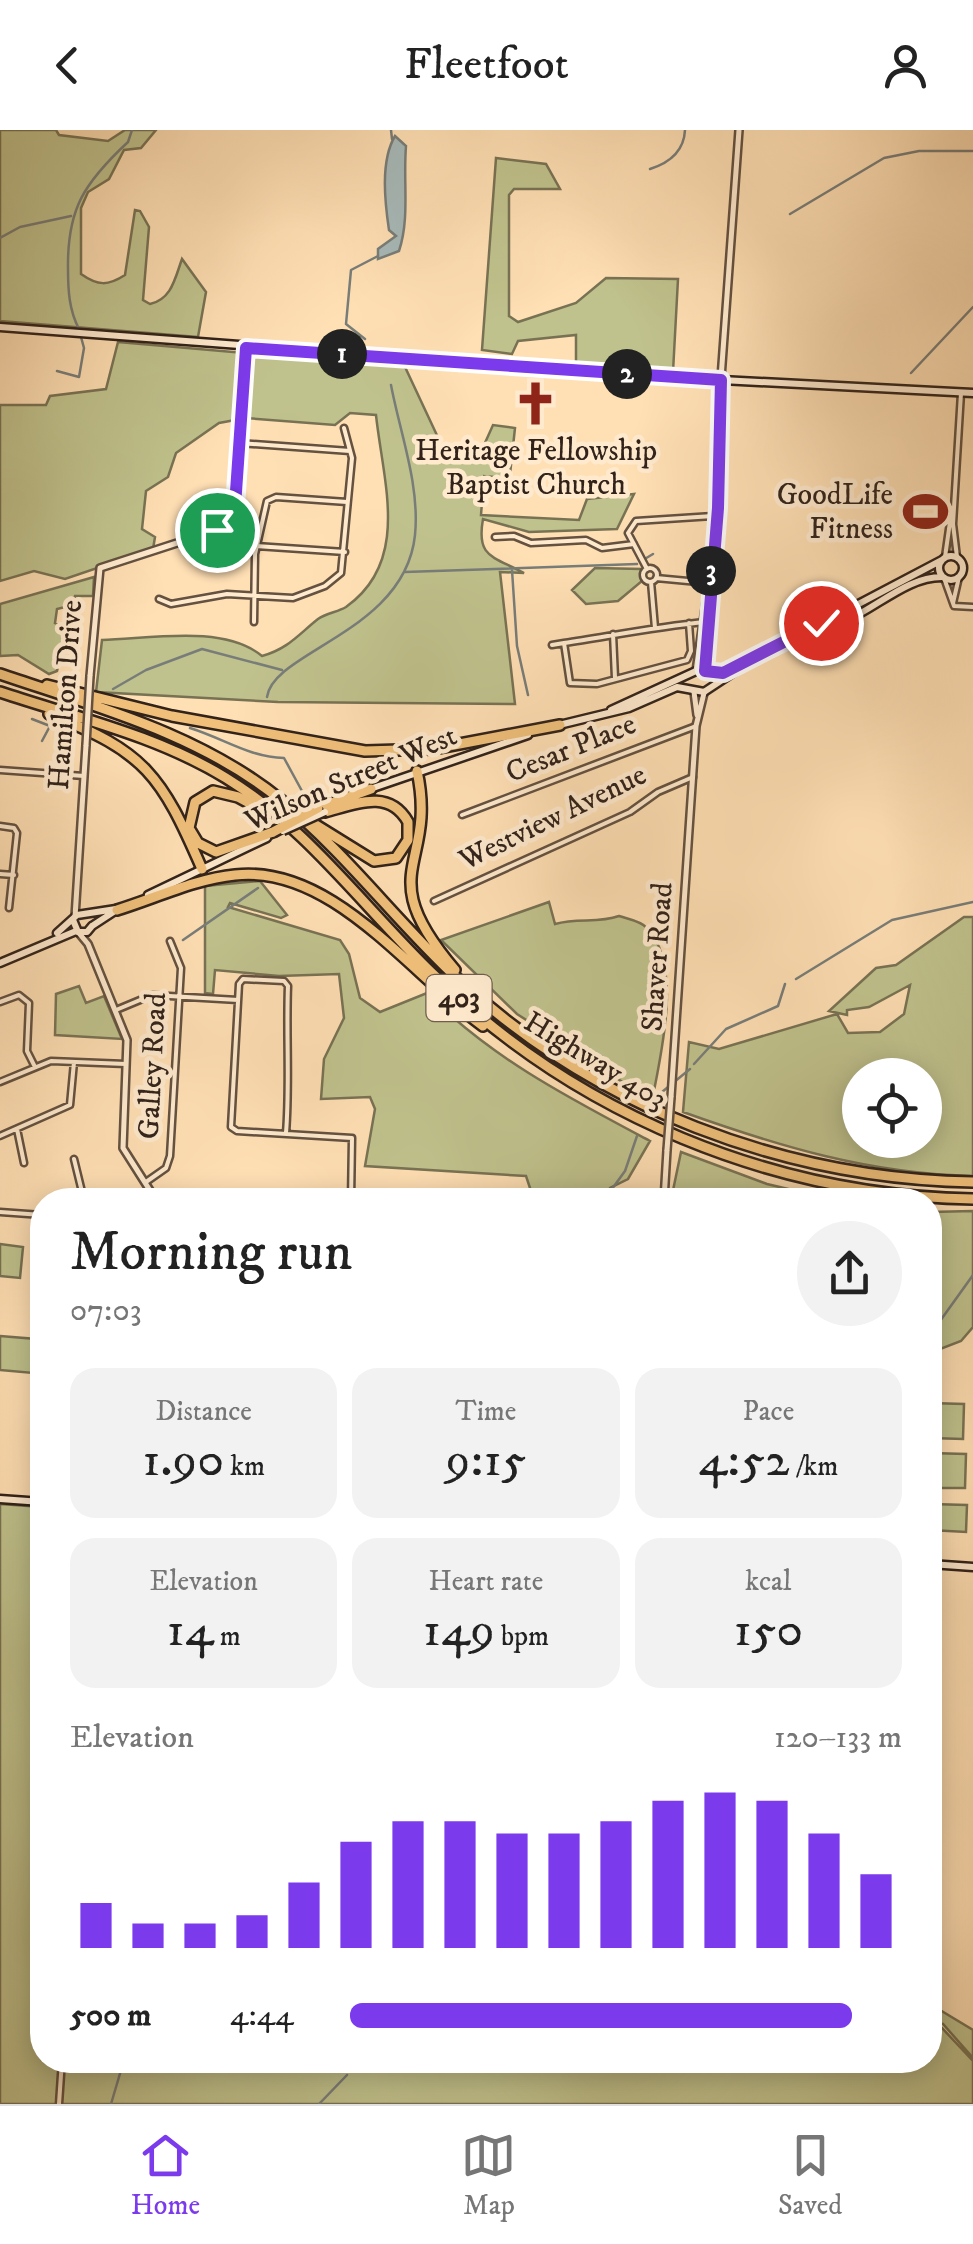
<!DOCTYPE html>
<meta charset="utf-8">
<style>
body{margin:0;font-family:"IM FELL DW Pica",serif;background:#f2f2f2;color:#222;height:100vh;display:flex;flex-direction:column;font-size:38px;white-space:nowrap}
*{box-sizing:border-box;margin:0}
p{font-size:32px;color:#767676}
.icon{flex:none;width:55px;height:55px;fill:none;stroke:currentColor;stroke-width:2;stroke-linecap:round;stroke-linejoin:round}
.map{position:relative;flex:1;overflow:hidden}
.details{position:absolute;left:30px;top:1058px;width:912px;height:885px;display:flex;flex-direction:column;background:#fff;border-radius:40px;box-shadow:0 5px 25px #0003}
.details>*{flex:none}
.buttons{position:absolute;left:842px;top:928px;display:grid;gap:20px}
.buttons a{display:grid;place-items:center;width:100px;height:100px;border-radius:50%;background:#fff;box-shadow:0 5px 25px #0003;font-size:50px}
.pin{position:absolute;display:grid;place-items:center;width:85px;height:85px;color:#fff;margin:-42px;border:5px solid #fff;border-radius:50%;box-shadow:0 2px 10px #0007}
.km{position:absolute;width:50px;height:50px;margin:-25px;border-radius:50%;background:#222;color:#fff;font-size:28px;line-height:50px;text-align:center}
.round{display:grid;place-items:center;flex:none;width:105px;height:105px;border-radius:52px;background:#f2f2f2}
.head{display:flex;align-items:center;justify-content:space-between;height:170px;padding:0 40px}
h1{font-size:55px;font-weight:600;line-height:75px}
.figures{display:grid;grid-template-columns:repeat(3,1fr);gap:15px;height:170px;padding:10px 40px}
.figures div{display:grid;align-content:center;border-radius:25px;background:#f2f2f2;text-align:center}
.figures b{font-size:50px;font-weight:600}
.figures small{font-size:28px;font-weight:400}
.figures p{font-size:28px}
.chart{height:280px;padding:20px 40px}
.chart p{display:flex;justify-content:space-between}
.chart svg{width:100%;height:180px;margin-top:10px;stroke:#7c3aed;stroke-width:6}
ul{padding:0 40px;list-style:none;font-size:32px}
li{display:grid;grid-template-columns:160px 120px 1fr;align-items:center;height:75px}
li i{height:25px;border-radius:12px;background:#7c3aed}
header{display:flex;justify-content:space-between;align-items:center;height:130px;padding:0 40px;background:#fff;font-size:45px;font-weight:600}
.tabs{display:flex;justify-content:space-around;align-items:center;height:140px;border-top:2px solid #e0e0e0;background:#fff;font-size:28px;color:#767676}
.tabs a{display:grid;justify-items:center;gap:5px}
.tabs .selected{color:#7c3aed}
.map>svg:first-child{display:block}
.green{fill:#c0c28d;stroke:#787254;stroke-width:2.5;fill-rule:evenodd}
.water{fill:#a7b9b9;stroke:#787d79;stroke-width:2.5}
.lines{fill:none;stroke-linecap:round;stroke-linejoin:round}
.stream{stroke:#787d79;stroke-width:2.5}
.minor-casing{stroke:#645140;stroke-width:9}
.tertiary-casing{stroke:#645140;stroke-width:10}
.secondary-casing{stroke:#31221a;stroke-width:11}
.motorway-casing{stroke:#31221a;stroke-width:14}
.minor{stroke:#ffeace;stroke-width:4}
.tertiary{stroke:#ffeace;stroke-width:5}
.secondary{stroke:#ffeace;stroke-width:6}
.motorway{stroke:#f0c07a;stroke-width:9}
.tertiary-bridge-casing{stroke:#645140;stroke-width:10;stroke-linecap:butt}
.secondary-bridge-casing{stroke:#31221a;stroke-width:11;stroke-linecap:butt}
.motorway-bridge-casing{stroke:#31221a;stroke-width:14;stroke-linecap:butt}
.tertiary-bridge{stroke:#ffeace;stroke-width:5}
.secondary-bridge{stroke:#ffeace;stroke-width:6}
.motorway-bridge{stroke:#f0c07a;stroke-width:9}
.route-casing{stroke:#fff;stroke-width:20}
.route{stroke:#7c3aed;stroke-width:12}
.labels{text-anchor:middle;dominant-baseline:central;stroke-width:9;stroke-linejoin:round;paint-order:stroke}
.shield{fill:#ffeace;stroke:#6f5e50;stroke-width:2.5}
.shield-label{font-size:28px;font-weight:bold;fill:#31221a}
.poi-label{font-size:30px;fill:#31221a;stroke:#ffeace}
.street-label{font-size:30px;fill:#31221a;stroke:#ffeace}
</style>
<header><svg class="icon" aria-label="back" viewBox="0 0 24 24"><path d="M15 5l-7 7 7 7"/></svg>Fleetfoot<svg class="icon" aria-label="person" viewBox="0 0 24 24"><circle cx="12" cy="8" r="4"/><path d="M4 21q1-7 8-7t8 7"/></svg></header>
<div class="map">
<svg width="973" height="1974" viewBox="0 0 973 1974">
<rect width="100%" height="100%" fill="#ffdfb4"/>
<filter id="stains"><feTurbulence type="fractalNoise" baseFrequency=".002" numOctaves="4"/><feColorMatrix values="0 0 0 0 .2 0 0 0 0 .09 0 0 0 0 .02 0 0 0 .5 -.17"/></filter>
<radialGradient id="worn" r=".72"><stop offset=".6" stop-color="#630" stop-opacity="0"/><stop offset="1" stop-color="#630" stop-opacity=".3"/></radialGradient>
<path class="green" d="M0,0H56L59,5L108,11L125,0H156L141,18L124,20L109,49L88,62L81,78V144C98,156 108,156 125,145L135,80L140,81L149,97L143,170L150,174C172,169 175,148 182,129L206,162L198,207L0,191Z
M496,28L546,34L560,59H514L509,65V186L518,192L576,173L606,148L678,149L673,242L576,233V205L518,211L512,224L482,220Z
M118,212L405,237L442,316L480,324L493,295L515,298L510,344L505,348L484,346L481,385L579,390L587,369L634,364L617,399L529,402L483,389C476,428 493,426 524,443L500,442L515,574L278,572L96,562L102,510C149,509 223,494 262,526C288,519 299,504 318,489C326,483 338,482 346,477C411,431 383,352 376,285L350,283L335,295L246,288L219,293L176,323L168,347L146,361L142,399L155,407L153,419L65,449L34,441L0,451V275H46L50,266L106,259Z
M595,438L642,439V451L618,471L586,474L572,460Z
M94,447L93,466H75L73,475L57,479L55,493L67,496L57,541L49,544L18,525L0,526V474Z
M260,751L287,785L281,788L230,773L228,777L340,810L349,824L360,868L380,882L427,863C491,928 569,968 650,1011L628,1049L610,1058L604,1070H534L526,1046L365,1036L375,979L370,967L321,969L324,929L344,888L339,844L279,846L215,840L213,864L205,863V756Z
M549,772L555,794C578,787 597,794 619,786C628,789 641,791 647,798C683,836 661,923 652,971L517,884L441,810Z
M964,787H973V1046C870,1044 778,1016 683,982L689,912L719,919L837,884L848,903L880,902L904,884L910,855L869,877L847,880V885L829,881L876,838L896,835ZM860,945H925V1010H860Z
M79,856L86,873L104,866L122,909L55,905L56,864Z
M681,1022L767,1054L835,1070H671Z
M973,1081V1197L961,1211L930,1223V1082Z
M0,1114L23,1117L20,1148L0,1146Z
M0,1206L36,1209L33,1243L0,1240Z
M930,1273L964,1274L963,1309L930,1308Z
M930,1323L966,1324L965,1358H930Z
M0,1374L42,1377V1930H930V1896L942,1898L973,1931V1974H0Z
M930,1374L967,1375L966,1402L930,1400Z
M930,1874L973,1900V1928L943,1894L930,1892Z"/>
<path class="water" d="M395,6L406,16C403,52 410,88 399,121L378,129V119L396,106L389,100C385,73 380,31 395,6Z"/>
<g class="lines">
<path class="stream" d="M391,0L392,9
M650,39C669,33 684,22 685,0
M790,84L884,28L919,21H973
M0,108L20,97L71,86
M79,199C69,180 68,160 68,139C67,79 84,53 128,12L132,0
M365,209L346,194L351,140L378,126
M57,241L79,247L84,218L81,207
M911,243L973,177
M643,430L653,424
M512,440L517,516L528,565
M405,442L637,434
M113,559L146,540L202,519L282,540
M267,567C273,521 405,502 415,405C420,355 400,303 391,255
M32,589L50,596L42,611
M190,598C225,609 249,627 284,628L302,661
M183,810L258,758
M796,849L892,790L973,772
M694,934L726,899L778,876L785,854
M661,975L662,962L690,939
M604,1070L625,1041L637,1006
M930,1205L973,1145
M111,1974L124,1930
M319,1974L347,1945"/>
<defs>
<path id="minor" d="M239,313L350,321
M495,407L514,406L531,413L586,410L602,418L634,414
M256,416L345,422
M945,427L952,378
M957,427L953,394L961,263
M643 445a7 7 0 1 1 14 0a7 7 0 1 1-14 0Z
M647,439L628,403L636,391L713,386
M656,448L709,453
M944,448L954,476L973,477
M651,452L655,498
M159,469L171,474L227,464L293,468L325,456L341,443L352,328L344,298
M953,473L959,447
M254,492L255,424L267,371L276,367L347,372
M689,493L691,521L687,530L597,554L570,553L564,513C610,506 656,497 704,492
M613,504L615,548
M552,515L564,513
M0,640L84,646
M462,685L696,596
M0,696L14,698L17,703L9,778
M0,744L14,745
M434,771L630,682L658,662L693,647
M0,872L19,865L29,873L27,921L35,937
M116,880L152,865L238,870
M0,952L51,931L126,934
M17,999L24,1033
M286,1003C290,953 286,906 288,856L284,851L243,849L239,854L231,997L237,1001L352,1008L351,1070
M0,1006L70,975L74,932
M74,1029L84,1070
M146,1052L166,1038L170,1026L181,838L170,811
M308,1070H367
M385,1070L420,1065V1070
M0,1082L42,1085
M59,1974L62,1930"/>
<path id="tertiary" d="M714,400L716,374
M696,541L717,395L720,262L739,0
M705,541L710,456
M90,546L100,438L217,400L232,385L246,219
M694,562L697,585
M75,787L86,615
M78,802L88,814L127,910L123,1018L156,1070
M671,967L696,596L704,563
M664,1070L667,1020"/>
<path id="secondary" d="M0,197L665,247L973,263
M939 438a12 12 0 1 1 24 0a12 12 0 1 1-24 0Z
M816,498C861,497 898,446 943,447
M611,580L696,541L719,544L754,529L942,430
M559,595L629,578L677,557L704,562L754,529
M370,659L528,605
M148,765L267,708
M73,790L78,802H87L92,796
M92,796L118,779
M57,803L77,785L116,779
M0,833L76,801
M0,1369L42,1372
M930,1434L973,1437"/>
<path id="motorway" d="M0,544C97,577 200,604 281,670C346,723 396,791 457,848C594,977 785,1049 973,1052
M47,555L172,586L365,621L433,619L560,595
M0,562C75,587 158,606 226,648C308,698 365,779 434,845C577,985 774,1066 973,1069
M49,584C146,622 161,645 202,739
M417,641C438,738 370,740 455,840
M318,678L371,659
M264,681L238,667L213,661L195,672L189,698L198,713L216,722L273,702
M316,695L374,731L396,728L408,710V692C389,658 355,674 325,682
M117,780C156,768 195,749 235,745C332,734 409,843 483,896"/>
</defs>
<use href="#minor" class="minor-casing"/>
<use href="#tertiary" class="tertiary-casing"/>
<use href="#secondary" class="secondary-casing"/>
<use href="#motorway" class="motorway-casing"/>
<use href="#minor" class="minor"/>
<use href="#tertiary" class="tertiary"/>
<use href="#secondary" class="secondary"/>
<use href="#motorway" class="motorway"/>
<defs>
<path id="tertiary-bridge" d="M86,615L90,546
M667,1020L671,967"/>
<path id="secondary-bridge" d="M283,701L325,682"/>
<path id="motorway-bridge" d="M273,702L318,678"/>
</defs>
<use href="#tertiary-bridge" class="tertiary-bridge-casing"/>
<use href="#secondary-bridge" class="secondary-bridge-casing"/>
<use href="#motorway-bridge" class="motorway-bridge-casing"/>
<use href="#tertiary-bridge" class="tertiary-bridge"/>
<use href="#secondary-bridge" class="secondary-bridge"/>
<use href="#motorway-bridge" class="motorway-bridge"/>
</g>
<g class="lines">
<defs>
<path id="route" d="M217,400L228,392L235,376L246,218L721,250L718,378L705,541L723,543L821,493"/>
</defs>
<use href="#route" class="route-casing"/>
<use href="#route" class="route"/>
</g>
<defs>
<symbol id="church-bare" viewBox="-9 -9 18 18"><path d="M-1.2-6h2.4v3.5h3.3v2.4h-3.3V6h-2.4V-.1h-3.3v-2.4h3.3Z" fill="#8f2418" stroke="#ffeace" stroke-width="2.5" paint-order="stroke"/></symbol>
<symbol id="stadium-bare" viewBox="-9 -9 18 18"><path d="M0-5a6.5 5 0 1 0 0 10a6.5 5 0 1 0 0-10ZM-3.5-1.8h7v3.6h-7Z" fill="#8f2418" stroke="#ffeace" stroke-width="2.5" paint-order="stroke"/></symbol>
</defs>
<g fill-rule="evenodd">
<use href="#church-bare" x="504" y="242" width="63" height="63"/>
<use href="#stadium-bare" x="894" y="350" width="63" height="63"/>
</g>
<g class="labels">
<rect class="shield" x="426.5" y="845" width="65" height="46" rx="8"/>
<g class="shield-label">
<text x="459" y="868">403</text>
</g>
<g class="poi-label">
<text x="536" y="321">Heritage Fellowship<tspan x="536" dy="34">Baptist Church</tspan></text>
<text x="893" y="365" text-anchor="end">GoodLife<tspan x="893" dy="34">Fitness</tspan></text>
</g>
<g class="street-label">
<text transform="translate(66 565) rotate(-86)">Hamilton Drive</text>
<text transform="translate(571 619) rotate(-22)">Cesar Place</text>
<text transform="translate(351 649) rotate(-23)">Wilson Street West</text>
<text transform="translate(553 688) rotate(-26)">Westview Avenue</text>
<text transform="translate(658 827) rotate(-86)">Shaver Road</text>
<text transform="translate(595 931) rotate(31)">Highway 403</text>
<text transform="translate(153 936) rotate(-87)">Galley Road</text>
</g>
</g>
<rect width="100%" height="100%" filter="url(#stains)"/>
<rect width="100%" height="100%" fill="url(#worn)"/>
</svg>
<div class="buttons">
<a><svg class="icon" aria-label="locate" viewBox="0 0 24 24"><circle cx="12" cy="12" r="6"/><path d="M12 2v4M12 18v4M2 12h4M18 12h4"/></svg></a>
</div>
<div class="pin" style="left:217px;top:400px;background:#1e9e55"><svg class="icon" aria-label="arrive" viewBox="0 0 24 24"><path d="M6 21V4h12l-3 4 3 4H6"/></svg></div>
<div class="pin" style="left:821px;top:493px;background:#d93025"><svg class="icon" aria-label="check" viewBox="0 0 24 24"><path d="M5 12l5 5 9-10"/></svg></div>
<b class="km" style="left:342px;top:224px">1</b>
<b class="km" style="left:627px;top:244px">2</b>
<b class="km" style="left:711px;top:441px">3</b>
<section class="details">
<div class="head"><div><h1>Morning run</h1><p>07:03</p></div><a class="round"><svg class="icon" aria-label="share" viewBox="0 0 24 24"><path d="M12 15V3M7 8l5-5 5 5M5 13v7h14v-7"/></svg></a></div>
<div class="figures">
<div><p>Distance</p><b>1.90<small> km</small></b></div>
<div><p>Time</p><b>9:15</b></div>
<div><p>Pace</p><b>4:52<small> /km</small></b></div>
</div>
<div class="figures">
<div><p>Elevation</p><b>14<small> m</small></b></div>
<div><p>Heart rate</p><b>149<small> bpm</small></b></div>
<div><p>kcal</p><b>150</b></div>
</div>
<div class="chart"><p><span>Elevation</span>120–133 m</p>
<svg viewBox="0 0 160 44" preserveAspectRatio="none"><path d="M5 44V33M15 44V38M25 44V38M35 44V36M45 44V28M55 44V18M65 44V13M75 44V13M85 44V16M95 44V16M105 44V13M115 44V8M125 44V6M135 44V8M145 44V16M155 44V26"/></svg>
</div>
<ul>
<li><b>500 m</b>4:44<i style="width:91%"></i></li>
</ul>
</section>
</div>
<nav class="tabs">
<a class="selected"><svg class="icon" aria-label="home" viewBox="0 0 24 24"><path d="M3 11l9-7 9 7M6 9v11h12V9"/></svg>Home</a>
<a><svg class="icon" aria-label="map" viewBox="0 0 24 24"><path d="M3 6l6-2 6 2 6-2v14l-6 2-6-2-6 2zM9 4v14M15 6v14"/></svg>Map</a>
<a><svg class="icon" aria-label="saved" viewBox="0 0 24 24"><path d="M7 4h10v16l-5-4-5 4z"/></svg>Saved</a>
</nav>
